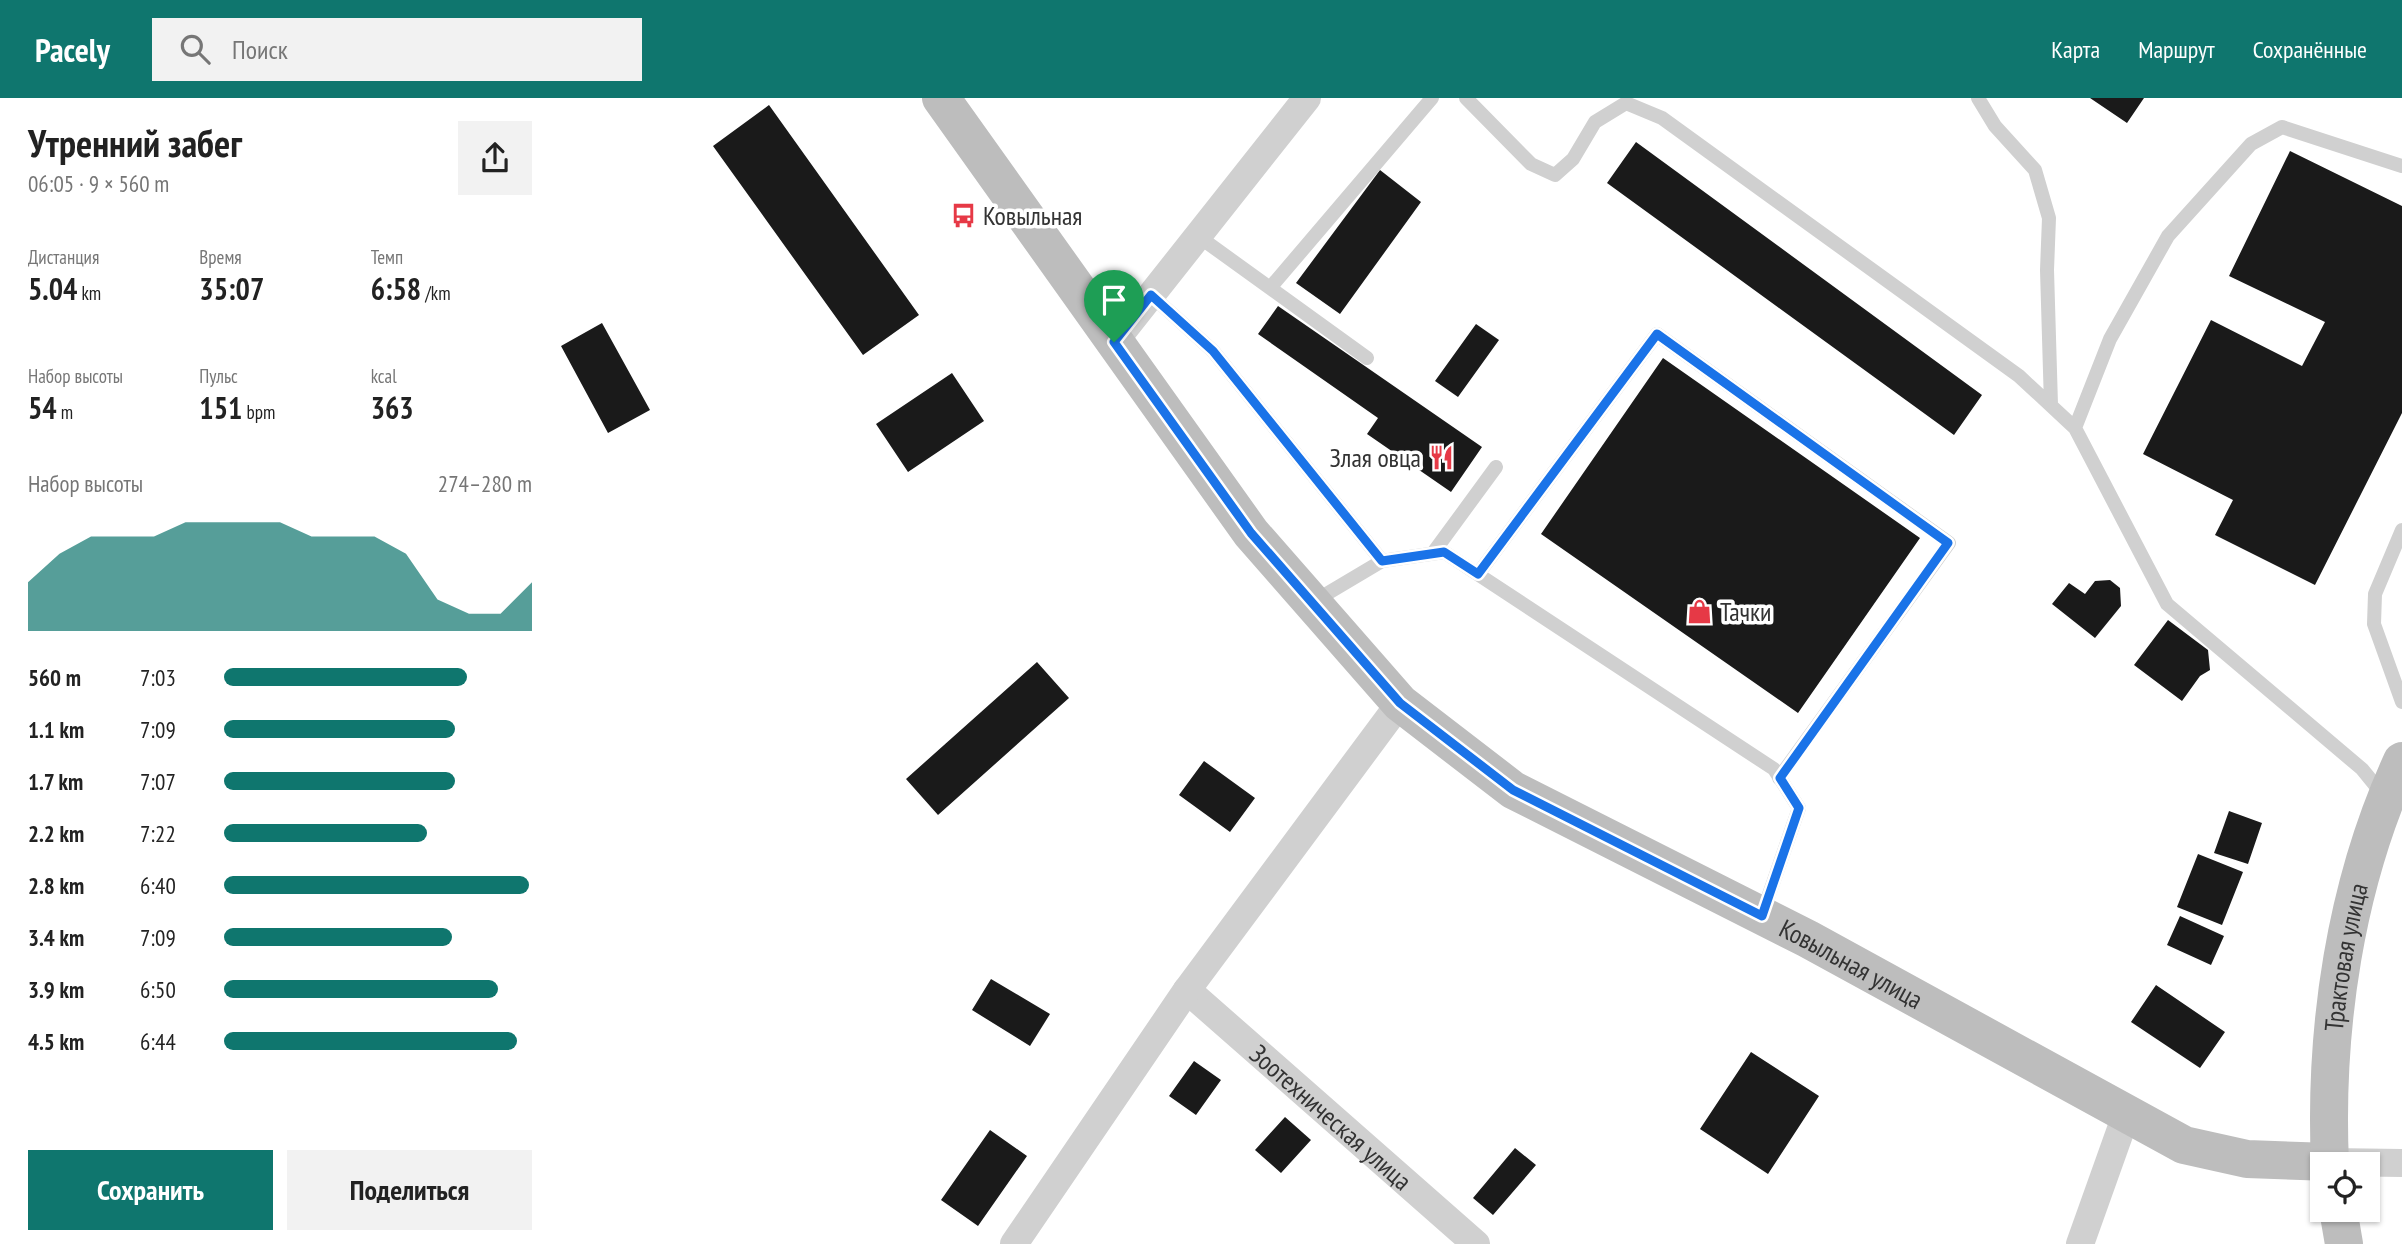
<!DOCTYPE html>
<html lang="ru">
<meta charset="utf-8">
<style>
body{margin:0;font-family:"PT Sans Narrow",sans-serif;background:#f2f2f2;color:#222;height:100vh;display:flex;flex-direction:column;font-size:26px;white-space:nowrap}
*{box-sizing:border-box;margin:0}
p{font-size:23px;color:#767676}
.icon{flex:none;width:38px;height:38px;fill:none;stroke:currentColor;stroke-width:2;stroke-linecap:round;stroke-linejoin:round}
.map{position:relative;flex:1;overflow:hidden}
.drawer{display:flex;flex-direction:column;background:#fff;width:560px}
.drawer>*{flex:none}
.tools{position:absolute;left:1750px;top:1054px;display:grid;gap:14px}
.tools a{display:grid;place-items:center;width:70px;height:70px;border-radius:0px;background:#fff;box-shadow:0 2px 5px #0004;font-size:35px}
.pin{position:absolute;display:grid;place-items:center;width:60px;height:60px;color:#fff;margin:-72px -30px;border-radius:50% 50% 50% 0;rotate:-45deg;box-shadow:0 0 7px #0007}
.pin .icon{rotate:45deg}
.round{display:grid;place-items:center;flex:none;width:74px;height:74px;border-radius:0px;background:#f2f2f2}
.headline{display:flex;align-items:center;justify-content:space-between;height:119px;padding:0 28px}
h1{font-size:38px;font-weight:700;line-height:52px}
.figures{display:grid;grid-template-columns:repeat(3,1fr);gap:10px;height:119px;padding:7px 28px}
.figures div{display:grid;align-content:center}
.figures b{font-size:30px;font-weight:700}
.figures small{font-size:19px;font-weight:400}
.figures p{font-size:19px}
.chart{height:196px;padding:14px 28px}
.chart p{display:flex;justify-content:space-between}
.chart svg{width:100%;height:126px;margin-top:7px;fill:#0f766e;opacity:.7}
.action{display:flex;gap:14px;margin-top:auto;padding:14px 28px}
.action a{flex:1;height:80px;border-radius:0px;background:#0f766e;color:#fff;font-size:28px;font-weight:700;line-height:80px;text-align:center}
.action a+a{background:#f2f2f2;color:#222}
ul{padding:0 28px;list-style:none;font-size:23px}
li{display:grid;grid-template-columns:112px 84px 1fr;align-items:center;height:52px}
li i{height:18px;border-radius:9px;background:#0f766e}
header{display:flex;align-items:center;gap:42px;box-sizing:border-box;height:98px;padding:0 35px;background:#0f766e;color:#fff}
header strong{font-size:33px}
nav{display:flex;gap:38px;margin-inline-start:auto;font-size:24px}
.search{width:490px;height:63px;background:#f2f2f2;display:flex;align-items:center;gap:18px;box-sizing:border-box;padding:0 24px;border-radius:0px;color:#767676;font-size:26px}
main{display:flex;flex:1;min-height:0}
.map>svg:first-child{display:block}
.building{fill:#1a1a1a}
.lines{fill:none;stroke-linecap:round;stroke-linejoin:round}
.service{stroke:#d0d0d0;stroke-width:14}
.minor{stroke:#d0d0d0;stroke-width:28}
.secondary{stroke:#bdbdbd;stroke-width:38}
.route-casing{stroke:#fff;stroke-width:14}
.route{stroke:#1a73e8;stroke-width:9}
.labels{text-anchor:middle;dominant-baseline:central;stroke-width:7;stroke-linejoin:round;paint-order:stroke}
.poi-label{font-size:26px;fill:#333;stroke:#fff;text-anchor:start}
.street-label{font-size:26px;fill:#333;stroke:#fff}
</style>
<header>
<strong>Pacely</strong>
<div class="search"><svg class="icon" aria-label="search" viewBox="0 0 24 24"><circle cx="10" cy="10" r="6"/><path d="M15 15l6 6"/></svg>Поиск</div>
<nav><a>Карта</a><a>Маршрут</a><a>Сохранённые</a></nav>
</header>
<main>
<section class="drawer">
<div class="headline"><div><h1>Утренний забег</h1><p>06:05 · 9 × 560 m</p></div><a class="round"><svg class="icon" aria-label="share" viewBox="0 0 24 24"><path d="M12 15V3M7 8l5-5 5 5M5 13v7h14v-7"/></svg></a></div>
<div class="figures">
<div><p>Дистанция</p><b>5.04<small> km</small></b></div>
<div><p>Время</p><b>35:07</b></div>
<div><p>Темп</p><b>6:58<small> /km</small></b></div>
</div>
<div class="figures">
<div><p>Набор высоты</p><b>54<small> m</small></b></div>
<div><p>Пульс</p><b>151<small> bpm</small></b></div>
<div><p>kcal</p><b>363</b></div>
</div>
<div class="chart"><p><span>Набор высоты</span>274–280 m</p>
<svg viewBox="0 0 160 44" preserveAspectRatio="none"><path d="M0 44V27L10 17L20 11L30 11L40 11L50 6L60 6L70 6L80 6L90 11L100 11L110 11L120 17L130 33L140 38L150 38L160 27V44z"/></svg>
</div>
<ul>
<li><b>560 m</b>7:03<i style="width:79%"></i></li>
<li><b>1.1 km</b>7:09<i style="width:75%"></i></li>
<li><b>1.7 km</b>7:07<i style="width:75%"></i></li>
<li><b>2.2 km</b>7:22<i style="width:66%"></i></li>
<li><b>2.8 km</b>6:40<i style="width:99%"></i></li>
<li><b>3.4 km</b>7:09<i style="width:74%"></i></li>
<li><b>3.9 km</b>6:50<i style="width:89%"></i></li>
<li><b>4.5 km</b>6:44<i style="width:95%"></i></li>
</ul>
<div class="action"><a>Сохранить</a><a>Поделиться</a></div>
</section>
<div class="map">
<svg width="1842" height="1146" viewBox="0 0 1842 1146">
<rect width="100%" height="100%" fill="#fff"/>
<path class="building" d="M1530,0H1584L1567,25Z
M209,7L359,217L303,257L153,48Z
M1076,44L1422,297L1394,337L1047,85Z
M1730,53L1842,108V315L1755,487L1655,437L1673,402L1583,356L1651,222L1742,268L1765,224L1669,178Z
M820,72L861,104L780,216L736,185Z
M718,208L922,349L891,394L807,336L818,320L698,236Z
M42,225L90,312L48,335L1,248Z
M916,226L939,242L898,299L875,283Z
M1103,260L1360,440L1238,615L981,436Z
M392,275L424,323L348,374L316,326Z
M1550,482L1560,490L1561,508L1535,540L1492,506L1509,485L1525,496L1535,483Z
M1608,522L1648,552L1650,572L1640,578L1622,603L1574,567Z
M477,564L509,600L378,717L346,681Z
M644,663L695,700L670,734L619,697Z
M1669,713L1702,725L1688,766L1654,755Z
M1638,756L1683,774L1662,827L1617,809Z
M1620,818L1664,838L1651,867L1607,847Z
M431,881L490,916L470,948L412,912Z
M1596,887L1665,934L1640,970L1571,924Z
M1191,954L1259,998L1208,1076L1140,1031Z
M634,963L661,982L636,1017L609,998Z
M725,1019L751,1042L721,1075L695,1052Z
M430,1032L467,1058L418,1128L381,1102Z
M955,1050L976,1067L933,1117L913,1100Z"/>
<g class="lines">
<path class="service" d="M906,0L971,66L995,77L1013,61L1035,24L1066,5L1102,20L1459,278L1515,330L1607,506L1802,671L1824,698
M1418,0L1435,28L1475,72L1489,120L1487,172L1491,307
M638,138L807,260
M710,190L872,0
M591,197L653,253L822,463
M1515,330L1550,241L1608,138L1691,46L1722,29L1842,68
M1842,432L1815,496L1814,526L1842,604
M873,455L936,369
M918,476L1097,236L1389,445L1219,680
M753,504L822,463L884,454L1214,671L1239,710L1202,817"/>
<g class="minor">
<path d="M554,244L747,0"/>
<path id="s1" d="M627,892L916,1146"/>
<path d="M1770,1064L1842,1065"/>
<path d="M454,1146L627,892L840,605"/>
<path d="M1520,1146L1566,1017"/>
</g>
<g class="secondary">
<path id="s2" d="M381,0L691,435L840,605L953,692L1248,841L1624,1047L1687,1061L1770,1064"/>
<path id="s3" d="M1770,1066C1764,930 1785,787 1842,663"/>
<path d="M1778,1111L1784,1146"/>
</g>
</g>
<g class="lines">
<defs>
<path id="route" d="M591,197L653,253L822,463L884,454L918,476L1097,236L1388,445L1220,680L1239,710L1202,818L953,692L840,605L691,435L554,244Z"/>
</defs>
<use href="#route" class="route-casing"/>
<use href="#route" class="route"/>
</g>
<defs>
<symbol id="bus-bare" viewBox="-9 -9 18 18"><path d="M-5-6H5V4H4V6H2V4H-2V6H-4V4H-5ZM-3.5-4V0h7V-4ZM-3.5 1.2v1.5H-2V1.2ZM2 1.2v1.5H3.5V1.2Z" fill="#e63946" stroke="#fff" stroke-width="2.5" paint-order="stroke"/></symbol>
<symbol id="restaurant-bare" viewBox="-9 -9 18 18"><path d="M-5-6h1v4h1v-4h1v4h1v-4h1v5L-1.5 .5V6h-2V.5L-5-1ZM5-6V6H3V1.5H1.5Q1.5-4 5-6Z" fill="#e63946" stroke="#fff" stroke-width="2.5" paint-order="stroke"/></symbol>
<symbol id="shop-bare" viewBox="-9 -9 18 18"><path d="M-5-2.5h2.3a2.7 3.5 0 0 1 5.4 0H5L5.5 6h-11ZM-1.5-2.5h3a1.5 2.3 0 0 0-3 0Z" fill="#e63946" stroke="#fff" stroke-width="2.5" paint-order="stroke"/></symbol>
</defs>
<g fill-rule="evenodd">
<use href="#bus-bare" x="386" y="100" width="35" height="35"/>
<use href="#restaurant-bare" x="864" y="342" width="35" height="35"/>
<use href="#shop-bare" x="1122" y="496" width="35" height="35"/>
</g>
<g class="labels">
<g class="poi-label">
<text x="423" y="117">Ковыльная</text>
<text x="861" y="359" text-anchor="end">Злая овца</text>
<text x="1160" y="513">Тачки</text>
</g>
<g class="street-label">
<text stroke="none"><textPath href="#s3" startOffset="208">Трактовая улица</textPath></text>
<text stroke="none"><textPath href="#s2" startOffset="1283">Ковыльная улица</textPath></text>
<text stroke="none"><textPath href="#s1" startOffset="192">Зоотехническая улица</textPath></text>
</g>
</g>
</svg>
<div class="tools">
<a><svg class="icon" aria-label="locate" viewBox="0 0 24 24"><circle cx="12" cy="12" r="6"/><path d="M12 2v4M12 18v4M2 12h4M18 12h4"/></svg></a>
</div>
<div class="pin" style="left:554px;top:244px;background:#1e9e55"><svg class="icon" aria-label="arrive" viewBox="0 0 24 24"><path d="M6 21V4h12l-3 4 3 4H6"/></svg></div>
</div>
</main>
